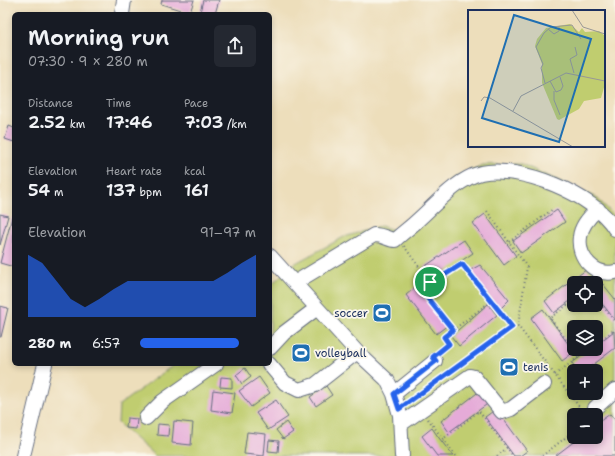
<!DOCTYPE html>
<meta charset="utf-8">
<style>
body{margin:0;font-family:"Shantell Sans",sans-serif;background:#242831;color:#f1f3f6;height:100vh;display:flex;flex-direction:column;font-size:15px;white-space:nowrap}
*{box-sizing:border-box;margin:0}
p{font-size:13px;color:#9ea1a6}
.icon{flex:none;width:22px;height:22px;fill:none;stroke:currentColor;stroke-width:2;stroke-linecap:round;stroke-linejoin:round}
.map{position:relative;flex:1;overflow:hidden}
.panel{position:absolute;left:12px;top:12px;width:260px;height:354px;display:flex;flex-direction:column;background:#171b24;border-radius:6px;box-shadow:0 2px 6px #0003}
.panel>*{flex:none}
.controls{position:absolute;left:567px;top:276px;display:grid;gap:8px}
.controls a{display:grid;place-items:center;width:36px;height:36px;border-radius:6px;background:#171b24;box-shadow:0 2px 6px #0003;font-size:20px}
.pin{position:absolute;display:grid;place-items:center;width:34px;height:34px;color:#fff;margin:-17px;border:2px solid #fff;border-radius:50%;box-shadow:0 1px 4px #0007}
.round{display:grid;place-items:center;flex:none;width:42px;height:42px;border-radius:6px;background:#242831}
.headline{display:flex;align-items:center;justify-content:space-between;height:68px;padding:0 16px}
h1{font-size:22px;font-weight:600;line-height:30px}
.figures{display:grid;grid-template-columns:repeat(3,1fr);gap:6px;height:68px;padding:4px 16px}
.figures div{display:grid;align-content:center}
.figures b{font-size:17px;font-weight:600}
.figures small{font-size:11px;font-weight:400}
.figures p{font-size:11px}
.chart{height:112px;padding:8px 16px}
.chart p{display:flex;justify-content:space-between}
.chart svg{width:100%;height:72px;margin-top:4px;fill:#2563eb;opacity:.7}
ul{padding:0 16px;list-style:none;font-size:13px}
li{display:grid;grid-template-columns:64px 48px 1fr;align-items:center;height:30px}
li i{height:10px;border-radius:5px;background:#2563eb}
.map>svg:first-child{display:block}
.green{fill:#c0cd6f;stroke:#6e7e66;fill-rule:evenodd}
.building{fill:#e5abd8}
.lines{fill:none;stroke-linecap:round;stroke-linejoin:round}
.minor-casing{stroke:#646c7f;stroke-width:16}
.path{stroke:#646c7f;stroke-width:2;stroke-dasharray:1 3;stroke-linecap:butt}
.minor{stroke:#fff;stroke-width:14}
.route-casing{stroke:#fff;stroke-width:8}
.route{stroke:#2563eb;stroke-width:5}
.labels{text-anchor:middle;dominant-baseline:central;stroke-width:3.5;stroke-linejoin:round;paint-order:stroke}
.poi-label{font-size:11px;fill:#1b2f5e;stroke:#fbf7ec;text-anchor:start}
.inset-road{fill:none;stroke:#999896;stroke-width:1}
.view{fill:#1f6fb2;fill-opacity:0.15;stroke:#1f6fb2;stroke-width:2}
.inset-edge{fill:none;stroke:#1b2f5e;stroke-width:2}
</style>
<div class="map">
<svg width="615" height="456" viewBox="0 0 615 456">
<rect width="100%" height="100%" fill="#fbf7ec"/>
<filter id="ink" filterUnits="userSpaceOnUse"><feTurbulence type="fractalNoise" baseFrequency=".025" numOctaves="2"/><feDisplacementMap in="SourceGraphic" scale="8" xChannelSelector="R" yChannelSelector="G"/><feConvolveMatrix kernelMatrix="1 2 1 2 8 2 1 2 1" color-interpolation-filters="sRGB"/></filter>
<filter id="wash" filterUnits="userSpaceOnUse"><feTurbulence type="fractalNoise" baseFrequency=".012" numOctaves="4" result="noise"/><feDisplacementMap in="SourceGraphic" scale="16" xChannelSelector="R" yChannelSelector="G"/><feGaussianBlur stdDeviation="0.9" result="paint"/><feColorMatrix in="noise" values="0 0 0 0 0 0 0 0 0 0 0 0 0 0 0 0 0 1.4 0 .05"/><feComposite in="paint" operator="in"/></filter>
<g filter="url(#wash)">
<rect width="100%" height="100%" fill="#eddebb"/>
<path class="green" d="M521,164L597,198L615,217V456H155L118,423L119,405L175,364H270V286L292,265L344,237L381,226L397,231L411,222L452,179L483,165ZM574,283H596V305H574ZM574,327H596V349H574ZM574,371H596V393H574ZM574,415H596V437H574Z"/>
<g id="blocks">
<path class="building" d="M162,0H194L190,13L161,4Z
M203,0H219L215,14L200,12Z
M9,126L14,128V142L5,139Z
M557,210L565,222L521,253L513,241Z
M0,214L8,216L0,245Z
M485,214L516,256L504,265L473,223Z
M12,217L14,218V267L0,263Z
M464,240L473,253L433,280L424,267Z
M480,265L509,300L499,310L469,271Z
M587,269L596,281L594,283H574V298L554,313L545,301Z
M603,284L615,299V320L596,296V290Z
M417,286L448,325L436,334L406,295Z
M488,304L497,315L459,346L451,336Z
M0,306L8,308L1,337H0Z
M543,309L574,352L562,361L531,318Z
M614,331L615,348L585,371H578L572,363L591,349H596V345Z
M245,368L251,377L242,384L236,375Z
M221,377L232,378V388L220,387Z
M259,377L270,393L251,407L239,391Z
M326,386L332,395L316,406L310,397Z
M213,390L235,393L232,413L211,410Z
M481,390L490,402L449,432L441,421Z
M276,400L288,417L268,430L256,413Z
M496,409L527,451L520,456H514L485,417Z
M610,414L615,420V456H555L580,437H596V424Z
M127,418L137,419L136,429L126,428Z
M174,421L193,423L191,445L172,443Z
M286,422L293,432L283,439L276,430Z
M158,424L169,425L168,436L157,435Z
M432,428L439,438L453,456H437L422,436Z
M247,432L266,434L264,456L244,454Z
M269,440L279,441L278,452L268,451Z"/>
</g>
</g>
<g filter="url(#ink)">
<use href="#blocks" fill-opacity="0" stroke="#646c7f" stroke-width="1"/>
<g class="lines">
<defs>
<path id="minor" d="M122,14L124,0
M598,209C590,216 581,225 580,237C577,257 595,277 615,272
M270,256L357,352L387,380L394,394L400,415L402,456
M296,282L374,235C384,235 389,240 395,240C402,233 411,227 418,220C436,204 457,179 481,173C520,164 595,195 615,229
M270,348L284,333L317,308
M269,364L285,383L299,390L315,385L357,352
M394,394L435,361
M595,408L615,390
M146,418L163,401L216,364
M401,424L470,376L474,377L502,412L511,409L544,384
M23,456L45,364"/>
</defs>
<use href="#minor" class="minor-casing"/>
<path class="path" d="M487,211L527,267L518,326L583,412
M509,242L553,209
M404,246L430,282
M596,297L615,322
M574,300L550,318L579,357
M596,344L615,329
M440,351L449,343L444,337L453,330
M555,375L589,349
M408,402L512,327L462,264L421,290L453,330L491,301
M428,419L443,439
M456,456L443,439L479,411L513,456
M497,456L507,448
M542,456L574,431"/>
<use href="#minor" class="minor"/>
</g>
</g>
<g class="lines" filter="url(#ink)">
<defs>
<path id="route" d="M462,264L512,327L399,409L394,394L436,361L433,357L449,344L444,337L453,330L421,290Z"/>
</defs>
<use href="#route" class="route-casing"/>
<use href="#route" class="route"/>
</g>
<defs>
<symbol id="stadium-square" viewBox="-11 -11 22 22"><rect x="-9" y="-9" width="18" height="18" rx="4" fill="#1f6fb2" stroke="#fbf7ec"/><path d="M0-5a6.5 5 0 1 0 0 10a6.5 5 0 1 0 0-10ZM-3.5-1.8h7v3.6h-7Z" fill="#fff"/></symbol>
</defs>
<g fill-rule="evenodd">
<use href="#stadium-square" x="371" y="302" width="22" height="22"/>
<use href="#stadium-square" x="290" y="342" width="22" height="22"/>
<use href="#stadium-square" x="498" y="356" width="22" height="22"/>
</g>
<g class="labels">
<g class="poi-label">
<text x="368" y="313" text-anchor="end">soccer</text>
<text x="315" y="353">volleyball</text>
<text x="523" y="367">tenis</text>
</g>
</g>
<g transform="translate(468 10)">
<rect width="137" height="137" fill="#eddebb"/>
<path d="M102,14L111,22L114,18L117,22L131,21L137,26V74L133,88L116,91L111,99L91,110L89,109L74,73V54L67,36L69,29L78,18Z" fill="#c0cd6f"/>
<path class="inset-road" d="M104,0L115,17L137,24M80,19L86,24L91,21V16M106,63L102,49L109,45L107,37M82,71L88,82L93,80L95,76L92,67M77,73L73,58L75,54L68,37L76,23L83,17L104,15L113,29M86,81V90L92,105M13,91L16,87L22,88L105,137M45,101L53,86L98,63L137,71"/>
<path class="view" d="M46,5L123,29L91,132L14,108Z"/>
<rect width="137" height="137" class="inset-edge"/>
</g>
</svg>
<div class="controls">
<a><svg class="icon" aria-label="locate" viewBox="0 0 24 24"><circle cx="12" cy="12" r="6"/><path d="M12 2v4M12 18v4M2 12h4M18 12h4"/></svg></a>
<a><svg class="icon" aria-label="layers" viewBox="0 0 24 24"><path d="M12 4l9 5-9 5-9-5zM3 14l9 5 9-5"/></svg></a>
<a>+</a>
<a>−</a>
</div>
<div class="pin" style="left:430px;top:282px;background:#1e9e55"><svg class="icon" aria-label="arrive" viewBox="0 0 24 24"><path d="M6 21V4h12l-3 4 3 4H6"/></svg></div>
<section class="panel">
<div class="headline"><div><h1>Morning run</h1><p>07:30 · 9 × 280 m</p></div><a class="round"><svg class="icon" aria-label="share" viewBox="0 0 24 24"><path d="M12 15V3M7 8l5-5 5 5M5 13v7h14v-7"/></svg></a></div>
<div class="figures">
<div><p>Distance</p><b>2.52<small> km</small></b></div>
<div><p>Time</p><b>17:46</b></div>
<div><p>Pace</p><b>7:03<small> /km</small></b></div>
</div>
<div class="figures">
<div><p>Elevation</p><b>54<small> m</small></b></div>
<div><p>Heart rate</p><b>137<small> bpm</small></b></div>
<div><p>kcal</p><b>161</b></div>
</div>
<div class="chart"><p><span>Elevation</span>91–97 m</p>
<svg viewBox="0 0 160 44" preserveAspectRatio="none"><path d="M0 44V6L10 11L20 22L30 33L40 38L50 33L60 27L70 22L80 22L90 22L100 22L110 22L120 22L130 22L140 17L150 11L160 6V44z"/></svg>
</div>
<ul>
<li><b>280 m</b>6:57<i style="width:85%"></i></li>
</ul>
</section>
</div>
